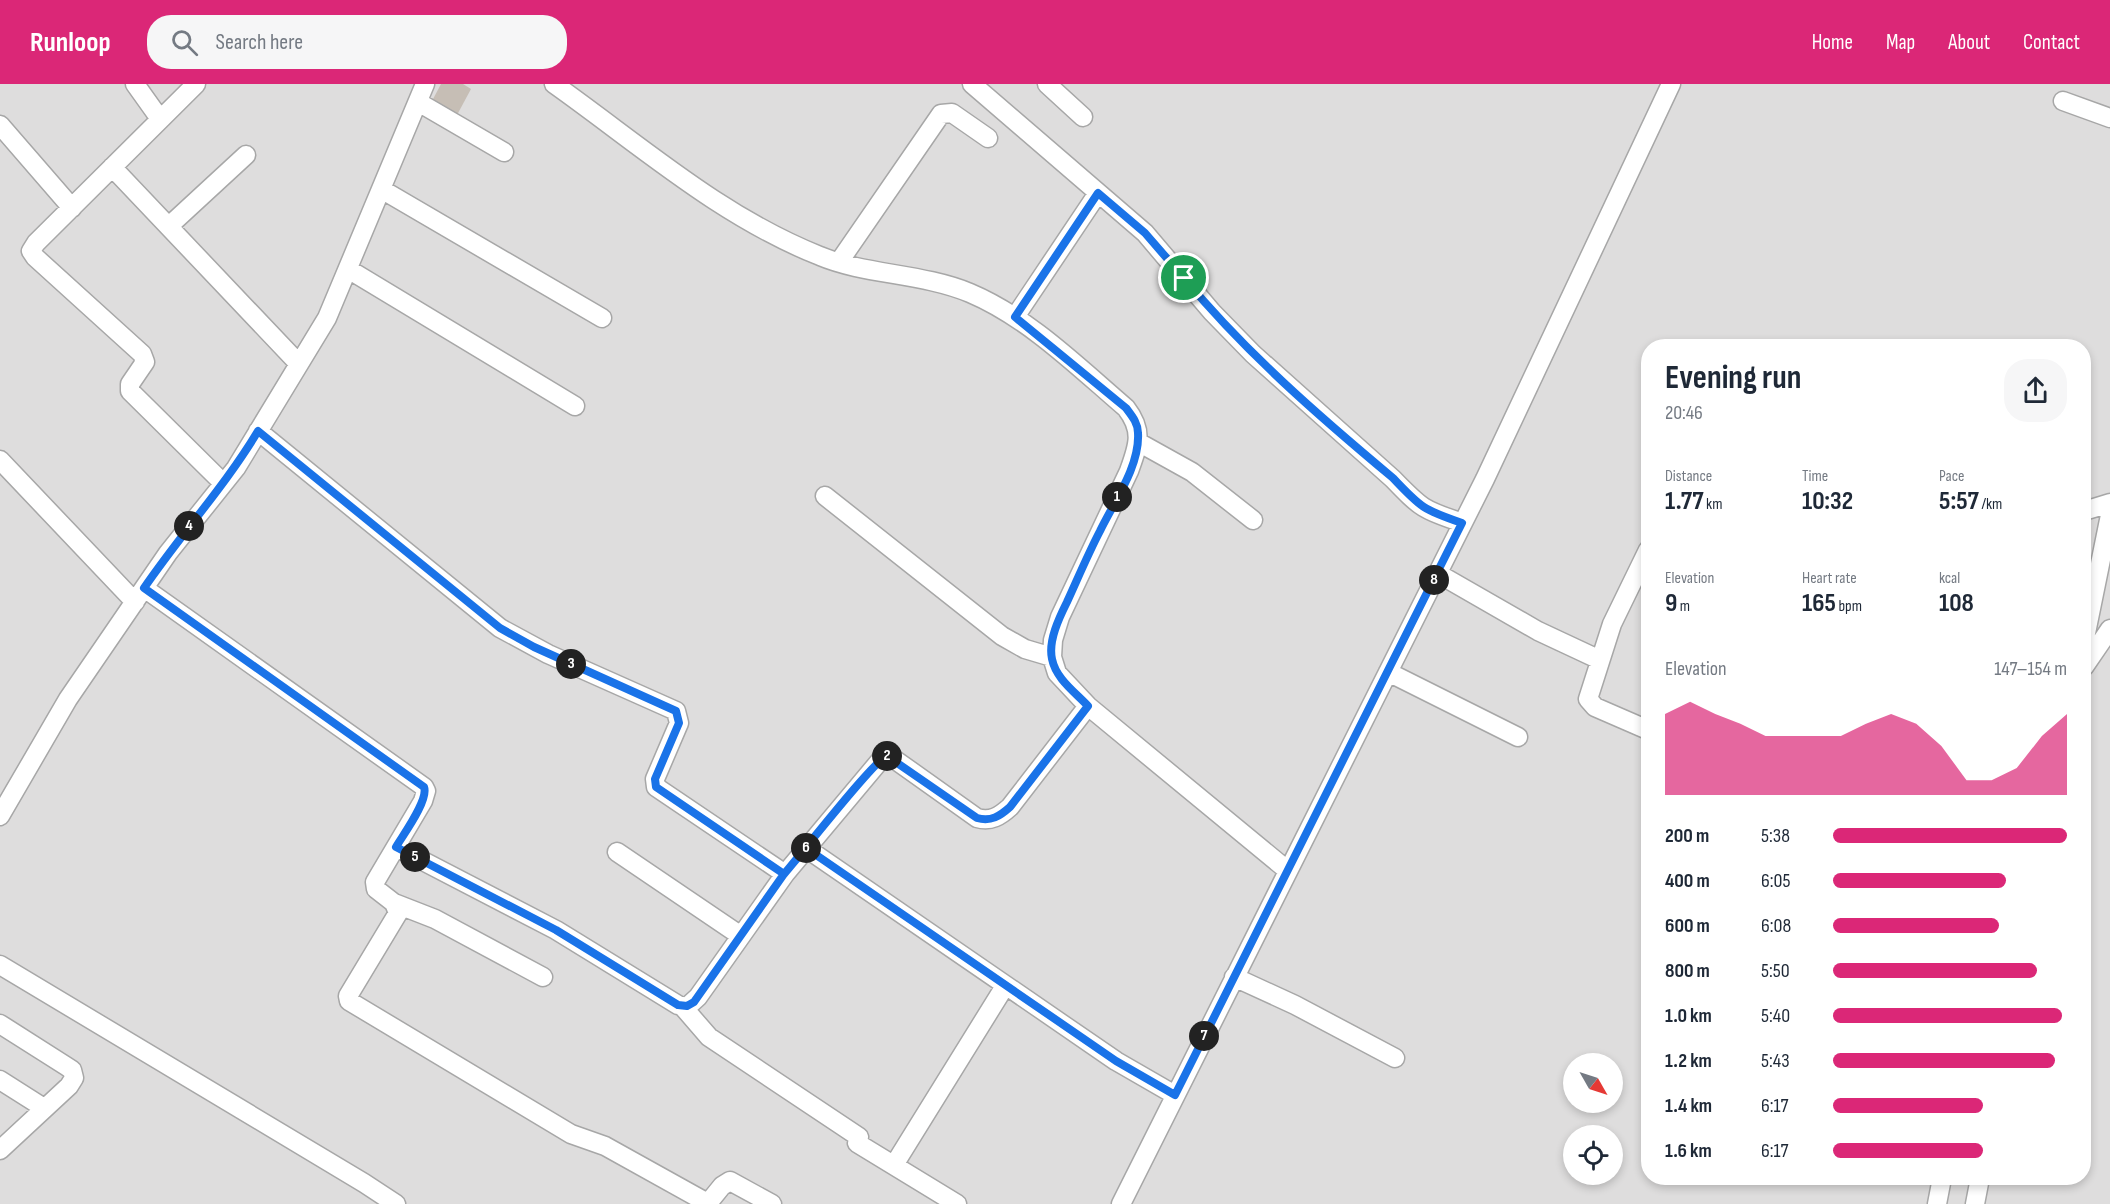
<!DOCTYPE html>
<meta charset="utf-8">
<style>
body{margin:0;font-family:"Sofia Sans Condensed",sans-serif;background:#f6f6f7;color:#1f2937;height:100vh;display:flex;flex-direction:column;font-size:22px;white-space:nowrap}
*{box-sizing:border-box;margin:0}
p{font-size:20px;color:#747a83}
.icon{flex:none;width:33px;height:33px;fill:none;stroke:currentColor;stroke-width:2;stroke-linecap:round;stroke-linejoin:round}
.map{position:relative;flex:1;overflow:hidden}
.sheet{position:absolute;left:1641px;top:255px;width:450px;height:846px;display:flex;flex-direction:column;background:#fff;border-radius:24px;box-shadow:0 3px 9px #0003}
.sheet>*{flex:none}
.needle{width:39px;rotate:129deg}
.buttons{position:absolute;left:1563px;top:969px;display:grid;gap:12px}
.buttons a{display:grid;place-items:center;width:60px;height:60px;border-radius:50%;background:#fff;box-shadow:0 3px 9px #0003;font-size:30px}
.pin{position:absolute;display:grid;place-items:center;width:51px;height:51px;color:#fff;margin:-26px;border:3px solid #fff;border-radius:50%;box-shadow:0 2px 6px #0007}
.km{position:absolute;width:30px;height:30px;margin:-15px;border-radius:50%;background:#222;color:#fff;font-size:16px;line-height:30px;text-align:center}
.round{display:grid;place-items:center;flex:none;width:63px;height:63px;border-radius:24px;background:#f6f6f7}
.head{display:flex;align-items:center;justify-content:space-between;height:102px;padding:0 24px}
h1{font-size:33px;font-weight:700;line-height:45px}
.stats{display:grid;grid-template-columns:repeat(3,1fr);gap:9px;height:102px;padding:6px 24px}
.stats div{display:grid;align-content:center}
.stats b{font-size:26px;font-weight:700}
.stats small{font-size:16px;font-weight:400}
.stats p{font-size:16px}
.chart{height:168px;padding:12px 24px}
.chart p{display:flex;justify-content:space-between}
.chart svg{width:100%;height:108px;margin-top:6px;fill:#db2777;opacity:.7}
ul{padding:0 24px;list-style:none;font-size:20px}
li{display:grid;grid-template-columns:96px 72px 1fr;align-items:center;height:45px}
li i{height:15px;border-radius:8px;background:#db2777}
header{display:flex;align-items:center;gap:36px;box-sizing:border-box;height:84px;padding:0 30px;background:#db2777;color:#fff}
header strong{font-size:28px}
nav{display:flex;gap:33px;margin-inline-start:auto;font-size:21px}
.search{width:420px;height:54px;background:#f6f6f7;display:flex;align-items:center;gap:15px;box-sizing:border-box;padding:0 21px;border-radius:24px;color:#747a83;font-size:22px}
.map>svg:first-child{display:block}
.residential{fill:#dedddd;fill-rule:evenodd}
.building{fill:#c6beb5}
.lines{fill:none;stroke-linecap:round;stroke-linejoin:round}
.minor-casing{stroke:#a7a7a7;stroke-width:21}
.minor{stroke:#fff;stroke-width:18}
.route-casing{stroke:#fff;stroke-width:12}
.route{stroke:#1a73e8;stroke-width:8}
</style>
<header>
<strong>Runloop</strong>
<div class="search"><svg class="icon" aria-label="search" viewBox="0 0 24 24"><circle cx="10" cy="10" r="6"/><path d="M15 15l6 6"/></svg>Search here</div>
<nav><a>Home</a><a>Map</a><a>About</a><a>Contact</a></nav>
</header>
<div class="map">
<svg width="2110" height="1120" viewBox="0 0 2110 1120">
<rect width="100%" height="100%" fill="#f1efe6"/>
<path class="residential" d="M0,0H2110V1120H0ZM1648,262H2084V1094H1648ZM1574,980H1612V1018H1574ZM1574,1052H1612V1090H1574Z"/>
<path class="building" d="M441,0H463L471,5L457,31L432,17Z"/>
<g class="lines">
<defs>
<path id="minor" d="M135,0L160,35
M196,0L36,159L31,167L35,173L142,270L145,278L130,300V307L223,399
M554,0C640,61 721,133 820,172C865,191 922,189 970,209C1029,234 1078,283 1126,324C1144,347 1138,362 1129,387L1060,533L1053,556L1052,573L1057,589L1088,622L1287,786
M972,0L1145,149L1212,228L1253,270L1393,395C1421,424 1423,426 1463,439
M1047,0L1083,33
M2063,17L2110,34
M418,18L504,68
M0,41L72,124
M112,83L299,280
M381,105L602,234
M169,142L246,71
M839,178L941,30L952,29L988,54
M348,185L575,322
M1015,233L1098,109
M258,347L500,544L548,570L676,627L679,639L655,695L656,703L785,790
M1138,358L1192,388L1253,436
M0,376L135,518
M825,412L1002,552L1025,565L1052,573
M2084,427L2110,419
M1648,466L1612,540L1588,615L1595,623L1648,646
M1437,489L1538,547L1600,576
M144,504L424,703L426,707L423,717L375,798L376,805L394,819L398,829L348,912L349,917L571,1050L605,1062L704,1117L709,1118L722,1102L730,1097L772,1120
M2084,559L2110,431
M2084,583L2110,545
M1388,588L1518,653
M0,732L68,615L168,469L236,384L327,234L425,0
M396,763L556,846L678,921L687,923L698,913L785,790L883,673L887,672L894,675L977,734C991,738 1000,732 1010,723L1088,622
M806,764L1116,977L1175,1011
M617,768L741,852
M394,819L435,835L543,893
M0,881L364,1099L396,1120
M1234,893L1295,921L1395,974
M683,923L709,953L859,1053
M0,940L66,982L72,986L74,994L69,1002L0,1066
M0,996L44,1024
M857,1059L957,1120
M894,1081L1005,902
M1121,1120L1485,395L1671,0
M1937,1120L1942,1094
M1975,1120L1980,1094"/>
</defs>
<use href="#minor" class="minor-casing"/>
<use href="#minor" class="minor"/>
</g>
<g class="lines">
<defs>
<path id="route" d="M1184,194L1145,149L1098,109L1015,233L1126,324C1132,332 1138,339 1138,349C1140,382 1114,418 1100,447C1088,470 1078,494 1067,518C1059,534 1048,557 1052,575C1056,595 1075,608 1088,622L1010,723C1000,732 991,738 977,734L887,672C875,675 799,773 784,790L656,703L655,695L679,639L676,627L534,563L500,544L258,347C225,402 181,450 144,504L424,703C429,716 403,751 396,763L556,846L678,921L687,922L694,918L784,790L806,764L1116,977L1175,1011L1462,439C1424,426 1421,424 1393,394C1320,333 1246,269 1184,194"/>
</defs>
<use href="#route" class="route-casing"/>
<use href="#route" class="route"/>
</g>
</svg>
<div class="buttons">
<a><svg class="needle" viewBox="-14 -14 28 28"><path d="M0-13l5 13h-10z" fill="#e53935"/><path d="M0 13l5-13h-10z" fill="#747a83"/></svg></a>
<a><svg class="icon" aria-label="locate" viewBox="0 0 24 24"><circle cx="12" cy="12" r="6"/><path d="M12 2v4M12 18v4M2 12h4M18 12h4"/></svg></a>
</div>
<div class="pin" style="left:1184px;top:194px;background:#1e9e55"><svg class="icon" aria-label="arrive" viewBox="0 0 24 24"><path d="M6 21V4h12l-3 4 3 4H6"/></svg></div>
<b class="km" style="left:1117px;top:413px">1</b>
<b class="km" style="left:887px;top:672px">2</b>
<b class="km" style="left:571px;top:580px">3</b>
<b class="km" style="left:189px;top:442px">4</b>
<b class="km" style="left:415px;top:773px">5</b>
<b class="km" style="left:806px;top:764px">6</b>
<b class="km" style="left:1204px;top:952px">7</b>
<b class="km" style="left:1434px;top:496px">8</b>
<section class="sheet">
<div class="head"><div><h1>Evening run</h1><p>20:46</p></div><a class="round"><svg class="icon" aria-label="share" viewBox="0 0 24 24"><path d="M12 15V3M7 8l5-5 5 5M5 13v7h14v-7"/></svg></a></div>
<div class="stats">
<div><p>Distance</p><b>1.77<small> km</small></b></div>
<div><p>Time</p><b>10:32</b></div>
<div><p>Pace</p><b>5:57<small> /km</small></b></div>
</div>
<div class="stats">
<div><p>Elevation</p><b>9<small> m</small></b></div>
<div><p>Heart rate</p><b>165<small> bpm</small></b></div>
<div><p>kcal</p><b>108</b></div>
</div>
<div class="chart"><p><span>Elevation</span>147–154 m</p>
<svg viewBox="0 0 160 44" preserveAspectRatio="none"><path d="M0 44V11L10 6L20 11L30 15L40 20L50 20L60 20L70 20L80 15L90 11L100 15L110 24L120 38L130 38L140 33L150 20L160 11V44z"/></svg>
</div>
<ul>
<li><b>200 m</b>5:38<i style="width:100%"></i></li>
<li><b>400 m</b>6:05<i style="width:74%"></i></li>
<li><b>600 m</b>6:08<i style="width:71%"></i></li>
<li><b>800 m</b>5:50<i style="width:87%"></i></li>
<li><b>1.0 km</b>5:40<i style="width:98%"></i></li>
<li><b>1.2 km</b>5:43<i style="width:95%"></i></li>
<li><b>1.4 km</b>6:17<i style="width:64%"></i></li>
<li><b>1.6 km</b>6:17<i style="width:64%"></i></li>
</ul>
</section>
</div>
